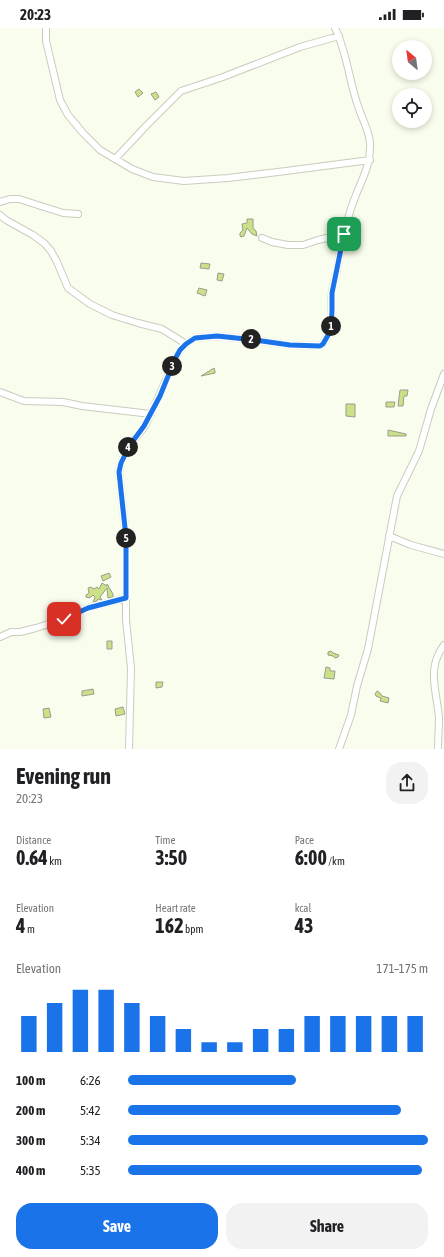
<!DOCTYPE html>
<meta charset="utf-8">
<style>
body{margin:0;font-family:"Asap Condensed",sans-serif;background:#f2f2f2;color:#202124;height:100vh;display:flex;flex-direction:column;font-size:15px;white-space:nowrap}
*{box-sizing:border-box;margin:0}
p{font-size:13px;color:#757577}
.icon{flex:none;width:22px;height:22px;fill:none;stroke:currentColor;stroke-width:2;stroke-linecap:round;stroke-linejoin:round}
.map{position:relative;height:721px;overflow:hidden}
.details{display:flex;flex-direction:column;background:#fff;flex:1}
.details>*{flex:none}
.needle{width:26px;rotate:331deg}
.controls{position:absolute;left:392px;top:12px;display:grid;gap:8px}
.controls a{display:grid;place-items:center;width:40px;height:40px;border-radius:50%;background:#fff;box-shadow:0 2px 6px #0003;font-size:20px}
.pin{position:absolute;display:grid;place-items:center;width:34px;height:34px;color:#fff;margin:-17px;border-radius:8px;box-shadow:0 2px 6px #0006}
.km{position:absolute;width:20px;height:20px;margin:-10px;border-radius:50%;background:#222;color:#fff;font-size:11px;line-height:20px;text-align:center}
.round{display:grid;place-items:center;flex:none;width:42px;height:42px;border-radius:16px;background:#f2f2f2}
.headline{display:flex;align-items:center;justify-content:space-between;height:68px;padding:0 16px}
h1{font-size:22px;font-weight:700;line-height:30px}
.figures{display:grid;grid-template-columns:repeat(3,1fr);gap:6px;height:68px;padding:4px 16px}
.figures div{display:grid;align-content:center}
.figures b{font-size:20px;font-weight:700}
.figures small{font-size:11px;font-weight:400}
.figures p{font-size:11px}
.chart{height:112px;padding:8px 16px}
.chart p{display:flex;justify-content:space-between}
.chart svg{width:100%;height:72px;margin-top:4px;stroke:#1a73e8;stroke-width:6}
.primary-button{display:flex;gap:8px;margin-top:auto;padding:8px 16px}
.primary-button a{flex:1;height:46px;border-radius:16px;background:#1a73e8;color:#fff;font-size:16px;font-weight:700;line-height:46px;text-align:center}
.primary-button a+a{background:#f2f2f2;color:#202124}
ul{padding:0 16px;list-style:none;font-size:13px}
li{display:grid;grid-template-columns:64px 48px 1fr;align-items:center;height:30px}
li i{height:10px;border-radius:5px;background:#1a73e8}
.status{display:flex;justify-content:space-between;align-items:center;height:28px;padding:0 20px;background:#fff;direction:ltr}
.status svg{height:11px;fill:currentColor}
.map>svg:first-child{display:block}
.building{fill:#cbe188;stroke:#999d8f}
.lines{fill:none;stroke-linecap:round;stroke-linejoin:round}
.minor-casing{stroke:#c8cdbe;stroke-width:8}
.minor{stroke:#fff;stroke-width:6}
.route-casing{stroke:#fff;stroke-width:8}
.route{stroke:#1a73e8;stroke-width:5}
</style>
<div class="status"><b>20:23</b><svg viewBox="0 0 49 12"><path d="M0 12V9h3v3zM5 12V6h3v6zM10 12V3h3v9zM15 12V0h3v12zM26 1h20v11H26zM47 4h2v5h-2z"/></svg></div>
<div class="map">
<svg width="444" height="721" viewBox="0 0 444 721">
<rect width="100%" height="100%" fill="#f8fded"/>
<path class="building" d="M139,61L143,65L138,69L135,64Z
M156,64L159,69L155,72L151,66Z
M247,191H253V200L256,203L257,208L252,206L247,200L244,208L241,209L240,208V205L243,202L242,196L247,195Z
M201,235L210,236L209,241L200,240Z
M218,245L224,246L222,253L217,252Z
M199,260L207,262L205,268L197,265Z
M214,340L215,343V345L201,348Z
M400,362H408L407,368H404L403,378H398Z
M386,374H395L394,379H386Z
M346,376H355V389L346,388Z
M388,402L406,406V408H388Z
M109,545L111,549L103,553L101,548Z
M102,555L107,558V556L113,566V569L108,570L107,560L100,569L102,572L98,571L97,573L93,574L95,569L93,567L90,570L86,569V567L89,565L88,560L91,559L94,561L97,559L99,561Z
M107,613H112V621H107Z
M331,623L333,625L339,627L338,629L335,630L333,628L328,627V624Z
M326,639L330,640V643H335L334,651L324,650Z
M156,654H163L162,659L156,660Z
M93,661L94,666L82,668V663Z
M377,663L380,665L382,668L389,670L388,675L380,673L381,670L376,668L375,666Z
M123,679L125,686L116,688L115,681Z
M49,680L51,689L44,690L43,681Z"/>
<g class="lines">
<defs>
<path id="minor" d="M46,0V13L60,72L68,87L83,105L100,122L132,141L153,149L184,153L228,150L286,143L370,132
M115,131L147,97L181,63L223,49L300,19L339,8
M0,174L10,171H19L63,185L78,186
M0,187L6,192L33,207L44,215L51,223L57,234L68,260L90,276L112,287L138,295L162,301L186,316
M262,210L272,214L288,217H303L318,212L344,206
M0,364L24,373L63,374L82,378L151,386
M389,508L411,517L444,526
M0,609L11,604H20L36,600L64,591L87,580L126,570
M129,721L131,640L126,592V509L119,444L121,435L130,417L145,398L159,368L175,331L180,322L186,316L195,310L217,308L255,312L290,317L320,318C324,316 325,313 327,309C335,294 330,280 332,264C333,256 336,248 337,241C342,216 346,191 356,167C363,149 371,136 370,115C369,102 362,91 358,78C349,53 347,24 335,0
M339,721L351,687L357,658L368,621L397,468L419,423L431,381L444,346
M438,721C438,711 439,700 439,690C437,663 426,641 444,617"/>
</defs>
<use href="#minor" class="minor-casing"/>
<use href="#minor" class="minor"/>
</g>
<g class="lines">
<defs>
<path id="route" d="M64,591L88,580L126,570V509L119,444L121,435L130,417L144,398L160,368L175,331L180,322L186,316L195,310L217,308L255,312L290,317L320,318L323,316L331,302L332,282V265L344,206"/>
</defs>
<use href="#route" class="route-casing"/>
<use href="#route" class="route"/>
</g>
</svg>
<div class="controls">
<a><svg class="needle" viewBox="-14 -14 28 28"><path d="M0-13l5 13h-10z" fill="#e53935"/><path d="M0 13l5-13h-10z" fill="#757577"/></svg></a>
<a><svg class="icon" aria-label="locate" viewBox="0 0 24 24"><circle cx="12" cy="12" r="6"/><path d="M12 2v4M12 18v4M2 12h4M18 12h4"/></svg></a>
</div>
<div class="pin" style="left:344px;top:206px;background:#1e9e55"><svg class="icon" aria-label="arrive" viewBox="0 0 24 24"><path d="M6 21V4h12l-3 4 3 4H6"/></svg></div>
<div class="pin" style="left:64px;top:591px;background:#d93025"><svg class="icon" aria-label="check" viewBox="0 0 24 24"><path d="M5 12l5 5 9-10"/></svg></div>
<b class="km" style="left:331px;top:298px">1</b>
<b class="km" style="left:251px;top:311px">2</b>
<b class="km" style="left:172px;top:338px">3</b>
<b class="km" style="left:128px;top:419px">4</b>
<b class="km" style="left:126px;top:510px">5</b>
</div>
<section class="details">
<div class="headline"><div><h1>Evening run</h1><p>20:23</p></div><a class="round"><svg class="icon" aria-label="share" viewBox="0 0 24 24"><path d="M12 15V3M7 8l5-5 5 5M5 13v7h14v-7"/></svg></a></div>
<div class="figures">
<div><p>Distance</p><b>0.64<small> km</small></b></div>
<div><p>Time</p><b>3:50</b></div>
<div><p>Pace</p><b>6:00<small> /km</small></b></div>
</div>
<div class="figures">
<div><p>Elevation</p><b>4<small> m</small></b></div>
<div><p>Heart rate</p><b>162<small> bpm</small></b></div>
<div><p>kcal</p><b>43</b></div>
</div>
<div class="chart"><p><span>Elevation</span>171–175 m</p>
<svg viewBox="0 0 160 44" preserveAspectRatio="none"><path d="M5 44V22M15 44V14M25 44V6M35 44V6M45 44V14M55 44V22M65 44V30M75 44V38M85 44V38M95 44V30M105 44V30M115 44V22M125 44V22M135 44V22M145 44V22M155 44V22"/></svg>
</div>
<ul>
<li><b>100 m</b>6:26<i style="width:56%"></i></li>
<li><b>200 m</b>5:42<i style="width:91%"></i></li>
<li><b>300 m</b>5:34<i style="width:100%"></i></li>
<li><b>400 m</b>5:35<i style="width:98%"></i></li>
</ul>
<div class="primary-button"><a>Save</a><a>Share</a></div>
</section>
